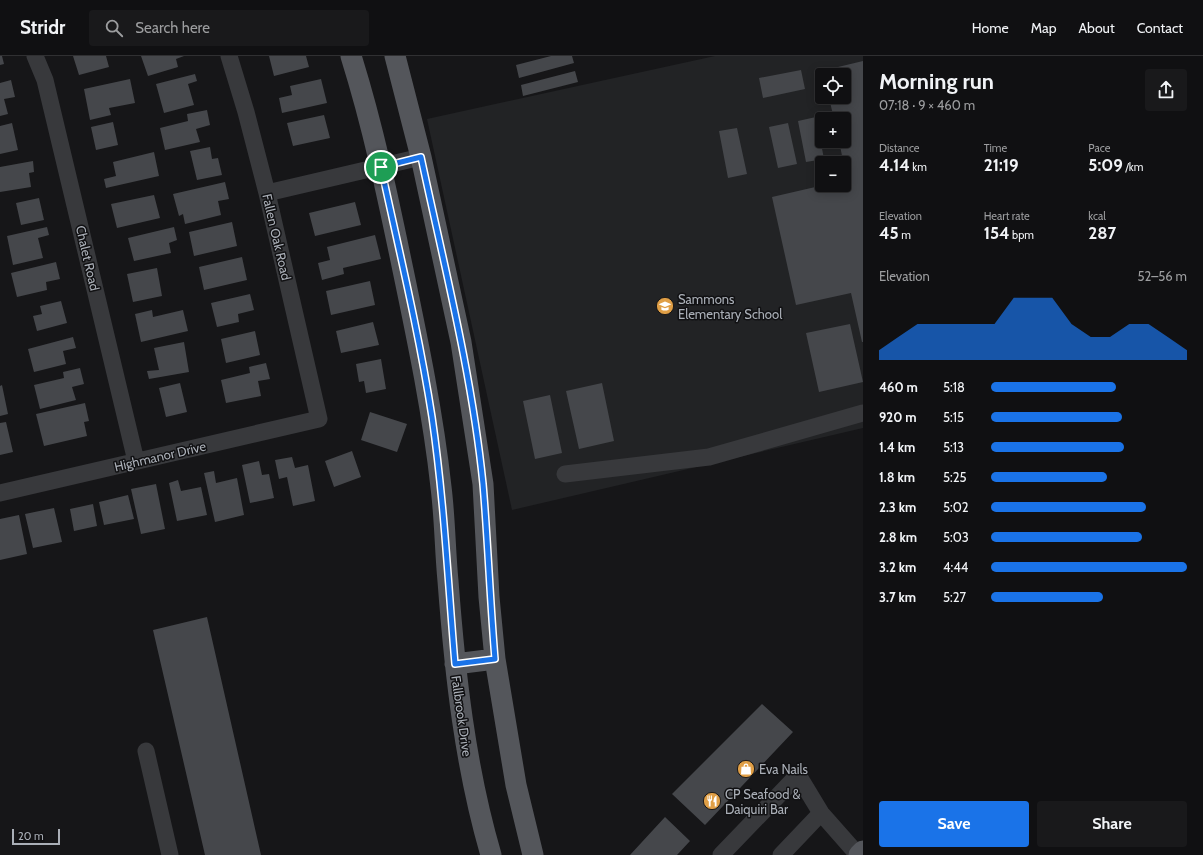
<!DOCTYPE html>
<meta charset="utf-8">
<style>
body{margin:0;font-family:Cabin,sans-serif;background:#19191b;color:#f1f3f6;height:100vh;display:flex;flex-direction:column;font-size:15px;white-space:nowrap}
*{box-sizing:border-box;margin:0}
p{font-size:13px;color:#9c9d9f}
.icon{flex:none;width:22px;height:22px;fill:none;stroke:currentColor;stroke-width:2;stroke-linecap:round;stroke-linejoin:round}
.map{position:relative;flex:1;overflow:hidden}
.side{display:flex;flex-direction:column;background:#101012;width:340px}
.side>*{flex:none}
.tools{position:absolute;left:815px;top:12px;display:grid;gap:8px}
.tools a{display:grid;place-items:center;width:36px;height:36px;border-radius:4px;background:#101012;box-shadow:0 2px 10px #0003,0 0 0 1px #303032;font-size:20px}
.scale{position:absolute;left:12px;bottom:10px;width:48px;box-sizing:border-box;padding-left:4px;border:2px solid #aaafb7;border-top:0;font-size:11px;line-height:14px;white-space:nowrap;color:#aaafb7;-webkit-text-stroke:3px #111113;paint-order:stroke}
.pin{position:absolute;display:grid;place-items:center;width:34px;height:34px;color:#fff;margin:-17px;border:2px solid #fff;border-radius:50%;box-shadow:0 1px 4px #0007}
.round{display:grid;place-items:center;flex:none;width:42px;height:42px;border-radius:4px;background:#19191b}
.overview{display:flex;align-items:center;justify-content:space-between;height:68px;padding:0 16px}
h1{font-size:22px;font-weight:700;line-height:30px}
.metrics{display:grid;grid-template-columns:repeat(3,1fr);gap:6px;height:68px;padding:4px 16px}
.metrics div{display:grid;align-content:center}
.metrics b{font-size:17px;font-weight:700}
.metrics small{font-size:11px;font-weight:400}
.metrics p{font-size:11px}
.chart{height:112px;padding:8px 16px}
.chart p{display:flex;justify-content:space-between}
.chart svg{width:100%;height:72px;margin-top:4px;fill:#1a73e8;opacity:.7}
.cta{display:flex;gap:8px;margin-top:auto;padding:8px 16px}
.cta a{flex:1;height:46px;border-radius:4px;background:#1a73e8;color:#fff;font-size:16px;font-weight:700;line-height:46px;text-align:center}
.cta a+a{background:#19191b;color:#f1f3f6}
ul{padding:0 16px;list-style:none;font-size:13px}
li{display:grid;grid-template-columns:64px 48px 1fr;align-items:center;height:30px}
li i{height:10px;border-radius:5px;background:#1a73e8}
header{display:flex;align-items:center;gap:24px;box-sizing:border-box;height:56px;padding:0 20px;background:#101012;border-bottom:1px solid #303032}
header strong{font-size:19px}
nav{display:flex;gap:22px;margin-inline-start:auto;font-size:14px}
.search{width:280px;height:36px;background:#19191b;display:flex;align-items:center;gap:10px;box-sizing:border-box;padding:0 14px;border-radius:4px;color:#9c9d9f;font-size:15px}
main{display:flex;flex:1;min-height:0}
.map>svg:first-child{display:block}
.built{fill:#222325;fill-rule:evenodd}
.building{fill:#45474b}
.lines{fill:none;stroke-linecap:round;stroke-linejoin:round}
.minor{stroke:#38393c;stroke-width:17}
.major{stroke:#54565b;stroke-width:21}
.route-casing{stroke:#fff;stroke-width:8}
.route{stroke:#1a73e8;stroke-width:5}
.labels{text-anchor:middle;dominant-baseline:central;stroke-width:3;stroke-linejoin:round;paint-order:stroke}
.street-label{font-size:13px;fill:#aaafb7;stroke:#111113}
.poi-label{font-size:13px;fill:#aaafb7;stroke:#111113;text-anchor:start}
</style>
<header>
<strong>Stridr</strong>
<div class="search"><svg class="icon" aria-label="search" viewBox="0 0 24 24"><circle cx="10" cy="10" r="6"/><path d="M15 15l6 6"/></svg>Search here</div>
<nav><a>Home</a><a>Map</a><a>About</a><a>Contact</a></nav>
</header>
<main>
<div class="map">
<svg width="863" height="799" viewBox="0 0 863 799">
<rect width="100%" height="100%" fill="#161618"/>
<path class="built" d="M715,0H863V372L512,454L427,63ZM822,19H844V41H822ZM822,63H844V85H822ZM822,107H844V129H822Z"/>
<path class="building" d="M0,0H2L4,8L0,9Z
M73,0H106L109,11L79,19Z
M141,0H184L176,3L178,11L148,20Z
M269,0H306L309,11L274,20Z
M551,0H572L574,7L519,22L516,9Z
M863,5V286H862L851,237L796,249L772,141L824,129H844V125L847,124L839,85H844V63H834L830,46L845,42L844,19H839L838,11Z
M801,14L805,33L763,42L759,22Z
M575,15L578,26L523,40L521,29Z
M195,18L197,25L188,28L194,49L164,57L156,28Z
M130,23L135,47L109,52L111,59L90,64L84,33Z
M321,23L327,47L282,57L279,42L292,39L290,30Z
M11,24L15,41L4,43L8,58L0,60V27Z
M207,54L210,69L196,73L200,86L165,94L160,72L188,65L187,58Z
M324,59L330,82L293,90L287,67Z
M816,61L824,103L806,106L798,65Z
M113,66L118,89L96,94L91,71Z
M12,67L18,94L0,98V70Z
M788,67L797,108L778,112L769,71Z
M737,72L747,118L728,122L719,75Z
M210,91L212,103L218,102L222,119L197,124L190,95Z
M154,96L159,120L106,132L104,123L116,120L113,106Z
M33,105L34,116L29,117L31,131L0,136V111Z
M225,126L229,143L218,145L221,159L185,168L183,158L179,160L173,138Z
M154,139L160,162L117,172L111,148Z
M39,142L44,164L21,169L16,147Z
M355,146L361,169L315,180L309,157Z
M232,166L237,190L194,200L189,176Z
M47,171L49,179L38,182L43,202L13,209L7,180Z
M174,171L177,184L169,187L171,197L134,205L128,182Z
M375,179L381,203L343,212L344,218L322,224L318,207L330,204L327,191Z
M242,201L247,224L204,234L199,211Z
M56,206L60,223L46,226L47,234L17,241L11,217Z
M157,212L162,240L133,246L127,218Z
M370,225L375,249L331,259L326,235Z
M250,238L254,254L238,258L239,266L217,271L211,247Z
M61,245L67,267L37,275L33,260L42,258L40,250Z
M152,254L153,261L183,254L188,275L141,286L135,258Z
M373,266L379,289L341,297L336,275Z
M850,268L863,326L819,336L806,277Z
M255,275L260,299L226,307L221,283Z
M73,281L76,292L63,295L66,308L34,316L28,293Z
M184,286L189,316L149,323L147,315L159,314L154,292Z
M381,303L386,333L366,337L364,325L359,326L356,308Z
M266,307L270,323L258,325L261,340L226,347L221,324L250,317L249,311Z
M80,312L84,328L72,331L76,344L40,353L34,329L64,322L63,316Z
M180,327L187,356L166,361L159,332Z
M602,327L614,385L579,393L566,335Z
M2,329L8,358L0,360V330Z
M550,339L562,397L535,403L523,345Z
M85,347L89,365L84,366L87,380L44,390L36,358Z
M370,356L407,368L397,396L361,384Z
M6,366L13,396L0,399V367Z
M352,395L361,421L334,431L325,405Z
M292,401L295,412L308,409L315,445L293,450L287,421L279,423L275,404Z
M259,405L262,419L269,418L274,442L250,447L242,409Z
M214,415L216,427L237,422L244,459L215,466L204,417Z
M178,424L181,435L201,431L207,459L177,465L169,427Z
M156,428L165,473L141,478L131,433Z
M128,439L134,463L104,469L99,446Z
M93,448L97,470L74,475L70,453Z
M54,452L62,486L33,492L25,458Z
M19,459L27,498L0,504V463Z
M207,561L261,799H205L153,574Z
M762,648L793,676L705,769L672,738Z
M665,761L690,785L677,799H630Z"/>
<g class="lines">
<path class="minor" d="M35,0L45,24L136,405
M267,137L421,101
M565,418L709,401L863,357
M0,437L319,363L267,137L246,56L229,0
M146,695L170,799
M721,799L798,719L821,757L858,799
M781,799L821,757"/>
<path class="major" d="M351,0C373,70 388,142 403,214C418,286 433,358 441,431C445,463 445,494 448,525C455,618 465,710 491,799
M395,0L421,101L461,286L483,428L489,541L495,603L516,729L533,799
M455,608L495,603
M859,799L863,795"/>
</g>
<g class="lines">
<defs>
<path id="route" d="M421,101C444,209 472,318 483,428C488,486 490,544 495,603L455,608C448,526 444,443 432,361C419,277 399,194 381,111Z"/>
</defs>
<use href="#route" class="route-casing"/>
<use href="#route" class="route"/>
</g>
<defs>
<symbol id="school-disc" viewBox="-11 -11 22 22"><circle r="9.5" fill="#e09f46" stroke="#111113"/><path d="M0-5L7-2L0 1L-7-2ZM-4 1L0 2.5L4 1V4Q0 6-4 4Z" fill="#fff"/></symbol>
<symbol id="shop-disc" viewBox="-11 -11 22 22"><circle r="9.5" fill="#e09f46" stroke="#111113"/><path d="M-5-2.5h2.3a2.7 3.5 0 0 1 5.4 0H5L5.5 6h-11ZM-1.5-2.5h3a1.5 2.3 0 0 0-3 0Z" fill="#fff"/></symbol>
<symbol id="restaurant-disc" viewBox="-11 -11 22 22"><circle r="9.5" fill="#e09f46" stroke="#111113"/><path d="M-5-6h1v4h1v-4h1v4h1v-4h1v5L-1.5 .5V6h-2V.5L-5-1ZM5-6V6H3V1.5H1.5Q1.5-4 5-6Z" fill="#fff"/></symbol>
</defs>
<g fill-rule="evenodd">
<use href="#school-disc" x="655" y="240" width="20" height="20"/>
<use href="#shop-disc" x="736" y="703" width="20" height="20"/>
<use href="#restaurant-disc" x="702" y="735" width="20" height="20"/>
</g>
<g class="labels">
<g class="street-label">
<text transform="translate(277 181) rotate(77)">Fallen Oak Road</text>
<text transform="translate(88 202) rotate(77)">Chalet Road</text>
<text transform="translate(160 400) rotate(-13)">Highmanor Drive</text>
<text transform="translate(462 660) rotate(82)">Fallbrook Drive</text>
</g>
<g class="poi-label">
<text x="678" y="243">Sammons<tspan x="678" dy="15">Elementary School</tspan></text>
<text x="759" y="713">Eva Nails</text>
<text x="725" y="738">CP Seafood &amp;<tspan x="725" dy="15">Daiquiri Bar</tspan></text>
</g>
</g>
</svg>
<div class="tools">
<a><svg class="icon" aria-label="locate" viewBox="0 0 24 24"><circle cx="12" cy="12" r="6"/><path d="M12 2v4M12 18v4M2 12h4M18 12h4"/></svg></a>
<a>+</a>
<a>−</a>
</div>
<div class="scale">20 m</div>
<div class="pin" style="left:381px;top:111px;background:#1e9e55"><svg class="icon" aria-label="arrive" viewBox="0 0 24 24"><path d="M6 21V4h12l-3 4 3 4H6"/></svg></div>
</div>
<section class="side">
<div class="overview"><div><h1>Morning run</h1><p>07:18 · 9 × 460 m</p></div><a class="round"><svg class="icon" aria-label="share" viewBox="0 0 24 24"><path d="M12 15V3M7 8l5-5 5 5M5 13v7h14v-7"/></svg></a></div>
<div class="metrics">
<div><p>Distance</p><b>4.14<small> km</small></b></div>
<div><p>Time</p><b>21:19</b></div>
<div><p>Pace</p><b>5:09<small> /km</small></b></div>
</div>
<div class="metrics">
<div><p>Elevation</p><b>45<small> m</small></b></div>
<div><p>Heart rate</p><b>154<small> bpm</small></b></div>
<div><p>kcal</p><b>287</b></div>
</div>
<div class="chart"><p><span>Elevation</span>52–56 m</p>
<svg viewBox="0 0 160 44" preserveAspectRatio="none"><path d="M0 44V38L10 30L20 22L30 22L40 22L50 22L60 22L70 6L80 6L90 6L100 22L110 30L120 30L130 22L140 22L150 30L160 38V44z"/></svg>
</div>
<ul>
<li><b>460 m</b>5:18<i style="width:64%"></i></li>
<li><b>920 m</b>5:15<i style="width:67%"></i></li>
<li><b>1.4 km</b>5:13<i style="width:68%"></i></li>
<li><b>1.8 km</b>5:25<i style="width:59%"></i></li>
<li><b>2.3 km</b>5:02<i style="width:79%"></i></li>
<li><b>2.8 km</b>5:03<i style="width:77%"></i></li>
<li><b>3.2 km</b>4:44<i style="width:100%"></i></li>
<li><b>3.7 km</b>5:27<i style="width:57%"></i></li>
</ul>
<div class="cta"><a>Save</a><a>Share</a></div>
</section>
</main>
